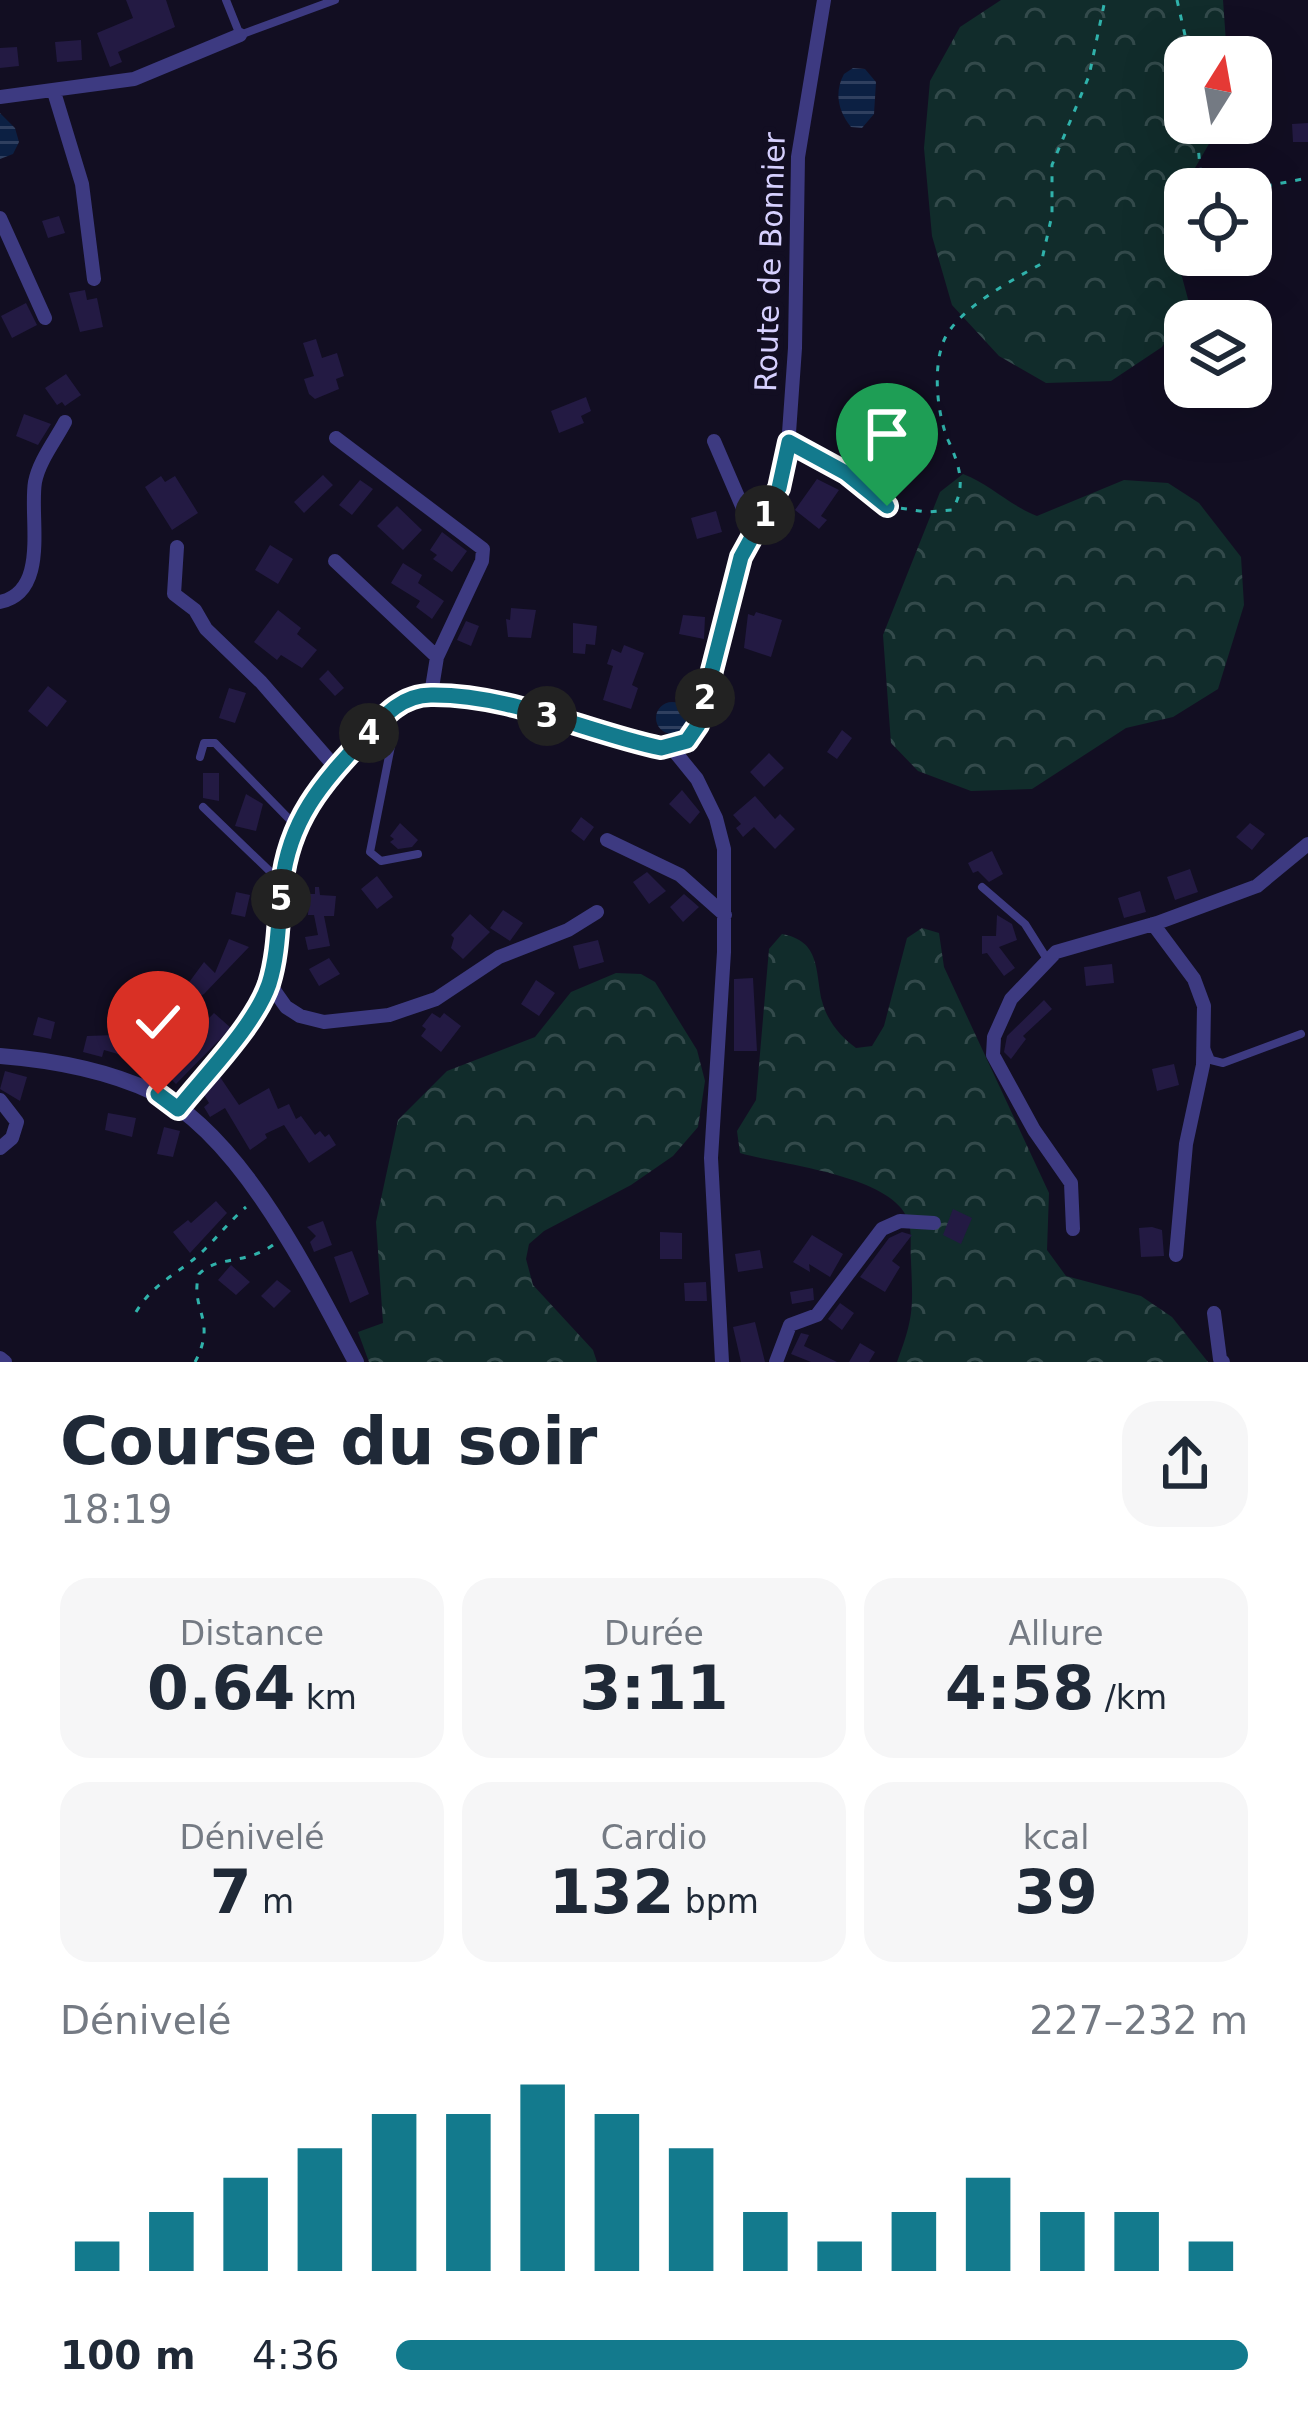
<!DOCTYPE html>
<html lang="fr">
<meta charset="utf-8">
<style>
body{margin:0;font-family:"DejaVu Sans",sans-serif;background:#f6f6f7;color:#1f2937;height:100vh;display:flex;flex-direction:column;font-size:45px;white-space:nowrap}
*{box-sizing:border-box;margin:0}
p{font-size:39px;color:#747a83}
.icon{flex:none;width:66px;height:66px;fill:none;stroke:currentColor;stroke-width:2;stroke-linecap:round;stroke-linejoin:round}
.map{position:relative;height:1362px;overflow:hidden}
.sheet{display:flex;flex-direction:column;background:#fff;flex:1}
.sheet>*{flex:none}
.needle{width:78px;rotate:11deg}
.controls{position:absolute;left:1164px;top:36px;display:grid;gap:24px}
.controls a{display:grid;place-items:center;width:108px;height:108px;border-radius:24px;background:#fff;box-shadow:0 12px 48px #0002;font-size:60px}
.pin{position:absolute;display:grid;place-items:center;width:102px;height:102px;color:#fff;margin:-123px -51px;border-radius:50% 50% 50% 0;rotate:-45deg;box-shadow:0 0 12px #0007}
.pin .icon{rotate:45deg}
.km{position:absolute;width:60px;height:60px;margin:-30px;border-radius:50%;background:#222;color:#fff;font-size:33px;line-height:60px;text-align:center}
.round{display:grid;place-items:center;flex:none;width:126px;height:126px;border-radius:36px;background:#f6f6f7}
.headline{display:flex;align-items:center;justify-content:space-between;height:204px;padding:0 60px}
h1{font-size:66px;font-weight:700;line-height:90px}
.stats{display:grid;grid-template-columns:repeat(3,1fr);gap:18px;height:204px;padding:12px 60px}
.stats div{display:grid;align-content:center;border-radius:30px;background:#f6f6f7;text-align:center}
.stats b{font-size:60px;font-weight:700}
.stats small{font-size:33px;font-weight:400}
.stats p{font-size:33px}
.chart{height:336px;padding:24px 60px}
.chart p{display:flex;justify-content:space-between}
.chart svg{width:100%;height:216px;margin-top:12px;stroke:#137a8d;stroke-width:6}
ul{padding:0 60px;list-style:none;font-size:39px}
li{display:grid;grid-template-columns:192px 144px 1fr;align-items:center;height:90px}
li i{height:30px;border-radius:15px;background:#137a8d}
.map>svg:first-child{display:block}
.forest{fill:url(#forest-crowns)}
.water{fill:url(#water-rules)}
.building{fill:#231a43}
.lines{fill:none;stroke-linecap:round;stroke-linejoin:round}
.path{stroke:#30b2ab;stroke-width:3;stroke-dasharray:6 9;stroke-linecap:butt}
.service{stroke:#3d3a81;stroke-width:8}
.minor{stroke:#3d3a81;stroke-width:14}
.tertiary{stroke:#3d3a81;stroke-width:16}
.route-casing{stroke:#fff;stroke-width:24}
.route{stroke:#137a8d;stroke-width:15}
.labels{text-anchor:middle;dominant-baseline:central;stroke-width:12;stroke-linejoin:round;paint-order:stroke}
.street-label{font-size:30px;fill:#d6d0fe;stroke:#120e22}
</style>
<div class="map">
<svg width="1308" height="1362" viewBox="0 0 1308 1362">
<defs>
<pattern id="forest-crowns" width="20" height="18" patternUnits="userSpaceOnUse" patternTransform="scale(3)"><rect width="20" height="18" fill="#112c2b"/><path d="M2 6a3 3 0 1 1 6 0M12 15a3 3 0 1 1 6 0" fill="none" stroke="#334a4b"/></pattern>
<pattern id="water-rules" width="6" height="5" patternUnits="userSpaceOnUse" patternTransform="scale(3)"><rect width="6" height="5" fill="#0c2043"/><path d="M0 2.5h6" fill="none" stroke="#2f3f5f"/></pattern>
</defs>
<rect width="100%" height="100%" fill="#120e22"/>
<path class="forest" d="M1001,0H1223L1227,57H1185V123H1221L1184,187L1174,247L1189,303L1162,347L1111,381L1046,383L999,356L952,305L932,236L924,148L930,81L960,27Z
M963,474C991,485 1009,505 1037,516L1124,480L1168,483L1199,503L1241,557L1244,605L1218,689L1173,717L1126,728L1032,789L971,791L918,771L891,743L883,635L940,492Z
M922,928L939,933L944,967L1049,1193L1047,1250L1066,1276L1141,1296L1172,1317L1208,1362H897C914,1317 913,1308 911,1261C910,1249 912,1234 909,1223C897,1175 780,1165 740,1153L737,1131L756,1100L769,949L782,934C821,941 815,971 822,1001C827,1021 841,1037 856,1048L872,1046L884,1026L907,938Z
M616,973L641,974L655,982L697,1050L705,1081L698,1127L673,1156L631,1185L544,1231L529,1244L526,1259L533,1285L593,1350L597,1362H369L358,1332L383,1323L376,1222L398,1120L447,1071L535,1037L571,992Z"/>
<path class="water" d="M853,68L865,69L876,82L874,114L862,128L851,127C838,111 834,92 844,74Z
M0,113L15,128L19,142L13,154L0,159Z
M656 718a16 16 0 1 1 32 0a16 16 0 1 1-32 0Z"/>
<path class="building" d="M126,0H166L175,27L118,52L122,62L110,67L97,33L133,18Z
M81,40L82,60L57,62L55,42Z
M17,47L19,66L0,68V48Z
M1308,123V142H1293L1292,124Z
M59,216L65,233L48,238L42,221Z
M85,290L87,300L97,298L103,327L80,332L69,293Z
M26,303L37,325L12,338L1,316Z
M316,339L322,358L337,353L344,376L336,379L339,389L315,399L309,394L304,379L314,376L303,343Z
M66,374L81,395L65,406L62,402L57,405L45,388Z
M586,397L591,411L581,416L584,423L559,433L551,411Z
M24,414L51,424L38,445L16,436Z
M323,475L333,485L304,513L294,502Z
M161,476L165,482L175,476L198,513L172,530L145,487Z
M817,479L839,490L821,516L827,520L819,529L795,510Z
M360,480L373,489L352,515L339,505Z
M397,506L422,530L403,550L377,526Z
M716,511L722,532L697,539L691,518Z
M442,532L467,551L452,572L433,559L437,555L430,550Z
M270,545L293,559L278,584L255,570Z
M403,563L422,575L418,583L444,601L432,619L416,607L420,601L391,583Z
M511,608L536,610L531,638L508,637L506,619L510,620Z
M278,610L301,628L297,634L317,650L302,668L281,655L277,660L254,642Z
M756,612L782,620L771,657L744,648L748,614L754,616Z
M683,615L705,617L704,639L679,634Z
M466,621L479,626L471,646L457,640Z
M573,623L597,626L595,645L586,644L585,654L573,653Z
M624,645L644,653L632,685L638,688L631,709L603,700L613,666L607,664L612,649L621,653Z
M328,670L344,688L335,696L319,679Z
M48,686L67,701L47,727L28,711Z
M229,688L246,693L235,723L219,718Z
M842,730L852,738L837,759L827,752Z
M769,753L784,768L764,787L750,772Z
M203,773H219V801L203,798Z
M682,790L700,812L690,824L669,804Z
M246,794L263,804L256,831L235,826Z
M755,796L775,819L780,814L795,829L775,849L754,827L743,837L736,828L741,824L733,815Z
M581,817L594,827L584,841L571,831Z
M400,823L418,840L412,847L398,849L390,842L394,839L390,836Z
M1250,823L1265,834L1252,850L1236,837Z
M992,851L1003,874L989,882L978,871L973,873L968,863Z
M1190,869L1198,892L1175,900L1167,877Z
M647,872L666,891L649,904L633,882Z
M377,876L393,897L377,909L361,889Z
M315,887H319L320,895L336,896L334,916H324L330,946L308,950L305,937L318,935L314,915H308L309,894H315Z
M1140,891L1146,912L1124,918L1118,898Z
M236,892L250,895L245,917L231,914Z
M684,894L699,907L683,922L670,907Z
M503,910L523,923L510,941L490,928Z
M470,914L490,932L463,959L451,948L454,938L451,935Z
M997,915L1012,924L1017,940L999,947L1015,968L1004,976L987,953L982,954V936H996Z
M229,939L249,947L204,994L171,1012L162,999L190,981L204,962L215,973Z
M598,940L604,962L579,969L573,946Z
M329,958L340,974L319,986L309,969Z
M1112,964L1114,983L1086,986L1084,967Z
M753,978L757,1051H734V979Z
M536,980L555,993L539,1016L521,1004Z
M1044,1000L1052,1009L1023,1036L1026,1039L1011,1059L1004,1052L1007,1036Z
M214,1013L231,1028L176,1084L162,1070L191,1040L180,1030L204,1015L208,1019Z
M432,1013L440,1018L444,1013L461,1026L441,1052L421,1036L426,1029L422,1026Z
M38,1017L55,1022L51,1039L33,1035Z
M116,1031L137,1037L132,1054L126,1052L125,1056L104,1050L102,1057L83,1052L87,1036L115,1035Z
M1174,1064L1179,1085L1157,1091L1152,1069Z
M5,1071L27,1077L20,1101L0,1089Z
M220,1077L239,1105L269,1088L278,1109L289,1104L296,1119L301,1116L315,1135L320,1131L325,1137L329,1134L336,1145L309,1163L284,1125L265,1134L267,1138L250,1150L225,1108L210,1117L204,1107L209,1103L204,1095Z
M108,1113L136,1118L132,1137L105,1130Z
M164,1127L180,1131L173,1157L157,1154Z
M216,1201L227,1213L190,1253L173,1232L188,1220L191,1223Z
M953,1209L972,1218L961,1244L943,1235Z
M323,1221L332,1245L314,1252L310,1242L316,1236L307,1227Z
M1152,1227L1162,1230L1164,1256L1141,1257L1139,1228Z
M660,1232L682,1233V1259H660Z
M902,1232L912,1235L892,1261L900,1267L885,1292L860,1277L889,1238Z
M812,1235L843,1254L830,1277L809,1264L810,1272L793,1262Z
M760,1250L763,1268L738,1272L735,1254Z
M352,1251L369,1294L350,1303L334,1257Z
M231,1265L250,1282L236,1295L218,1280Z
M277,1280L291,1291L274,1308L261,1296Z
M706,1282L707,1301H685L684,1283Z
M813,1288L814,1300L792,1304L790,1292Z
M840,1303L854,1313L842,1330L828,1319Z
M755,1322L765,1362H741L733,1327Z
M801,1333L809,1335L804,1346L837,1362H811L791,1354Z
M860,1343L875,1352L869,1362H849Z"/>
<g class="lines">
<path class="path" d="M1177,0L1190,57
M1196,123L1202,189
M1251,189L1308,178
M799,448L846,473L887,506L926,512L952,510C967,487 959,464 948,440C937,414 932,365 945,338C960,308 1012,280 1041,264L1052,215V165L1089,76L1105,0
M136,1312C154,1281 183,1272 206,1248C220,1234 231,1220 246,1207
M195,1362C218,1319 189,1310 199,1274C218,1255 245,1265 273,1245"/>
<path class="service" d="M226,0L240,35L335,0
M379,724L391,746L370,852L381,861L418,854
M200,757L204,743H215L295,825
M203,807L281,882
M982,887L1025,924L1047,959
M1206,1048L1211,1060L1223,1063L1301,1034"/>
<path class="minor" d="M54,92L82,184L94,279
M0,97L134,79L240,35
M0,218L45,318
M336,438L483,549L482,561L437,657L431,694
M714,441L754,534
M177,547L174,594L195,610L206,629L261,682L336,768
M335,561L437,657
M0,602C50,592 29,517 35,482C39,461 55,441 65,422
M671,747L697,779L716,818L724,849V952L711,1158L722,1362
M607,840L680,875L725,915
M1153,924L1194,979L1204,1006L1203,1065L1186,1144L1176,1255
M269,983L286,1007L300,1016L324,1022L389,1015L436,999L499,957L568,930L597,912
M0,1100L17,1122L12,1138L0,1148
M178,1109C207,1073 246,1035 265,993C280,959 278,920 282,885C289,820 321,784 364,738C383,718 400,695 430,695C510,694 585,732 661,749L680,745L694,734L741,557L779,488L787,461L795,348L798,157L824,0
M1073,1229L1071,1183L1034,1130L993,1055L994,1037L1011,999L1056,952L1157,923L1257,886L1308,844
M1214,1313L1220,1359L1223,1362
M0,1358L5,1362
M776,1362L790,1325L817,1315L882,1229L900,1221L934,1223"/>
<path class="tertiary" d="M0,1056C51,1060 106,1070 153,1092C241,1134 311,1278 356,1362"/>
</g>
<g class="lines">
<defs>
<path id="route" d="M158,1094L178,1109C206,1074 255,1025 269,984C279,952 278,918 282,885C289,820 321,784 364,738C383,717 401,695 431,695C510,694 585,732 661,748L687,741L698,725L741,557L779,488L789,442L846,473L887,506"/>
</defs>
<use href="#route" class="route-casing"/>
<use href="#route" class="route"/>
</g>
<g class="labels">
<g class="street-label">
<text transform="translate(770 262) rotate(-88)">Route de Bonnier</text>
</g>
</g>
</svg>
<div class="controls">
<a><svg class="needle" viewBox="-14 -14 28 28"><path d="M0-13l5 13h-10z" fill="#e53935"/><path d="M0 13l5-13h-10z" fill="#747a83"/></svg></a>
<a><svg class="icon" aria-label="locate" viewBox="0 0 24 24"><circle cx="12" cy="12" r="6"/><path d="M12 2v4M12 18v4M2 12h4M18 12h4"/></svg></a>
<a><svg class="icon" aria-label="layers" viewBox="0 0 24 24"><path d="M12 4l9 5-9 5-9-5zM3 14l9 5 9-5"/></svg></a>
</div>
<div class="pin" style="left:887px;top:506px;background:#1e9e55"><svg class="icon" aria-label="arrive" viewBox="0 0 24 24"><path d="M6 21V4h12l-3 4 3 4H6"/></svg></div>
<div class="pin" style="left:158px;top:1094px;background:#d93025"><svg class="icon" aria-label="check" viewBox="0 0 24 24"><path d="M5 12l5 5 9-10"/></svg></div>
<b class="km" style="left:765px;top:515px">1</b>
<b class="km" style="left:705px;top:698px">2</b>
<b class="km" style="left:547px;top:716px">3</b>
<b class="km" style="left:369px;top:733px">4</b>
<b class="km" style="left:281px;top:899px">5</b>
</div>
<section class="sheet">
<div class="headline"><div><h1>Course du soir</h1><p>18:19</p></div><a class="round"><svg class="icon" aria-label="share" viewBox="0 0 24 24"><path d="M12 15V3M7 8l5-5 5 5M5 13v7h14v-7"/></svg></a></div>
<div class="stats">
<div><p>Distance</p><b>0.64<small> km</small></b></div>
<div><p>Durée</p><b>3:11</b></div>
<div><p>Allure</p><b>4:58<small> /km</small></b></div>
</div>
<div class="stats">
<div><p>Dénivelé</p><b>7<small> m</small></b></div>
<div><p>Cardio</p><b>132<small> bpm</small></b></div>
<div><p>kcal</p><b>39</b></div>
</div>
<div class="chart"><p><span>Dénivelé</span>227–232 m</p>
<svg viewBox="0 0 160 44" preserveAspectRatio="none"><path d="M5 44V38M15 44V32M25 44V25M35 44V19M45 44V12M55 44V12M65 44V6M75 44V12M85 44V19M95 44V32M105 44V38M115 44V32M125 44V25M135 44V32M145 44V32M155 44V38"/></svg>
</div>
<ul>
<li><b>100 m</b>4:36<i style="width:100%"></i></li>
</ul>
</section>
